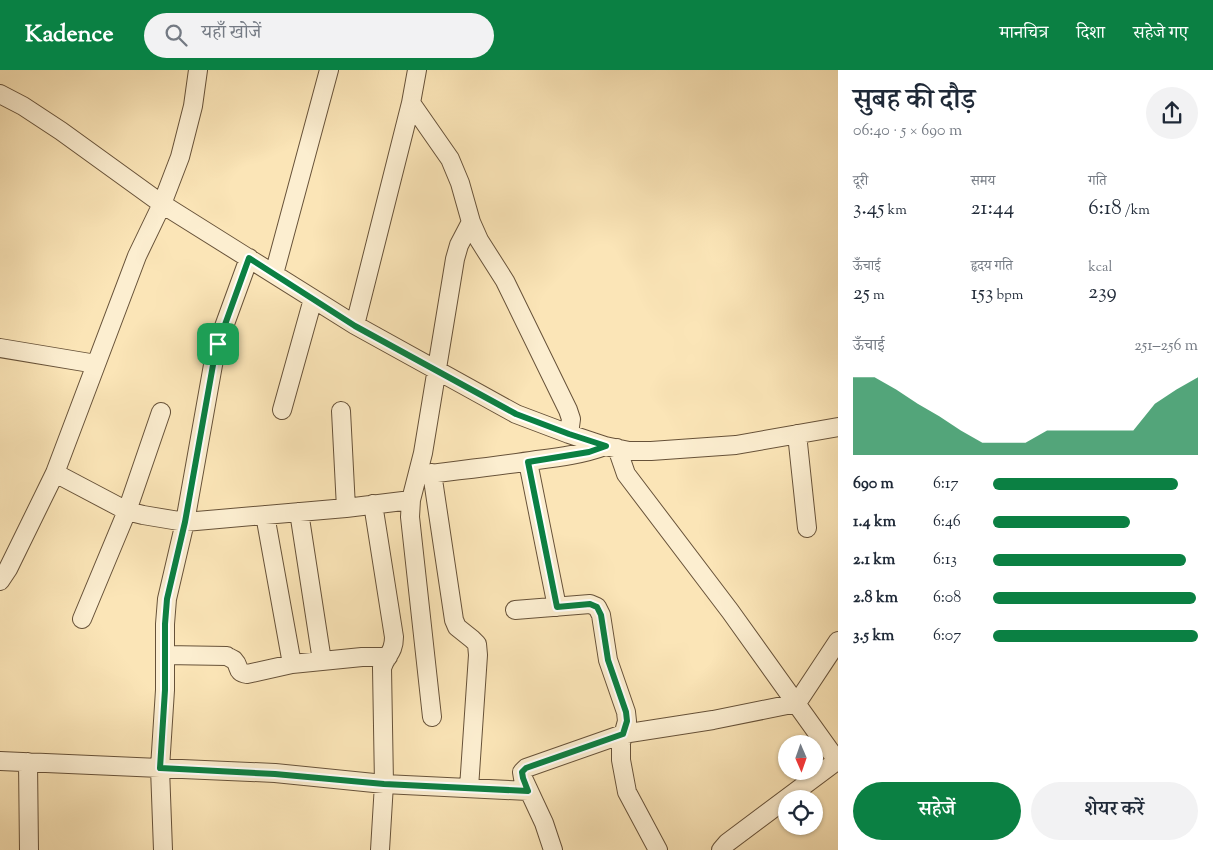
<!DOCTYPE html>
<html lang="hi">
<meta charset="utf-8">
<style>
body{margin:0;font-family:"Sorts Mill Goudy","Noto Serif Devanagari",serif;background:#f2f2f3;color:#1f2937;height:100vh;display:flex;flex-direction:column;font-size:19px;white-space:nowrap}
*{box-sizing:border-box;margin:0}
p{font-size:16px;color:#747a83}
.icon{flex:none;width:28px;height:28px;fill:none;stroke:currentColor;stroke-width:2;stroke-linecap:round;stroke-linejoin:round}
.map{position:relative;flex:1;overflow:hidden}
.details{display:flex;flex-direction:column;background:#fff;width:375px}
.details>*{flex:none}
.needle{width:32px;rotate:178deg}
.controls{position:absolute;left:778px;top:665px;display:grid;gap:10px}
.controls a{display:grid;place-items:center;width:45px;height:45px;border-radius:50%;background:#fff;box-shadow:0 1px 4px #0004;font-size:25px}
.pin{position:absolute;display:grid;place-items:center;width:42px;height:42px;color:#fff;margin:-21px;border-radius:10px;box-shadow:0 2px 8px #0006}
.round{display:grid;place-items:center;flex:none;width:52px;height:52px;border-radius:26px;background:#f2f2f3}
.headline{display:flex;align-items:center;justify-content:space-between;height:85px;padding:0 15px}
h1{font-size:28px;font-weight:600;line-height:38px}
.stats{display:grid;grid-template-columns:repeat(3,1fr);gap:8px;height:85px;padding:5px 15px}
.stats div{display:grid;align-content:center}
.stats b{font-size:21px;font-weight:600}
.stats small{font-size:14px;font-weight:400}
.stats p{font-size:14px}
.chart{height:140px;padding:10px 15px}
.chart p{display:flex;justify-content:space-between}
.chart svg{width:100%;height:90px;margin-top:5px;fill:#0b8043;opacity:.7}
.button{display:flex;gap:10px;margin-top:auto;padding:10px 15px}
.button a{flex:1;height:58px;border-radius:30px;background:#0b8043;color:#fff;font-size:20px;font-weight:600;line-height:58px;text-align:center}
.button a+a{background:#f2f2f3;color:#1f2937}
ul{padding:0 15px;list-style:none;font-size:16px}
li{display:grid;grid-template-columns:80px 60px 1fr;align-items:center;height:38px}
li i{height:12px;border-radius:6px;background:#0b8043}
header{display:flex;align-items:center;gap:30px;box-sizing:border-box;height:70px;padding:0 25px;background:#0b8043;color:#fff}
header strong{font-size:24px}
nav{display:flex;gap:28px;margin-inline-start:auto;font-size:18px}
.search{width:350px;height:45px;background:#f2f2f3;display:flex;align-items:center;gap:12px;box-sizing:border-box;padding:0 18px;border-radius:28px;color:#747a83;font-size:19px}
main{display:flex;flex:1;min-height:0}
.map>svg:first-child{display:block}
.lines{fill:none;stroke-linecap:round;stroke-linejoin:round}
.minor-casing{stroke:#675239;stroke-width:20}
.minor{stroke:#fceed0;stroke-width:18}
.route-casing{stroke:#fff;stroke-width:10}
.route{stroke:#0b8043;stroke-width:6}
</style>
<header>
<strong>Kadence</strong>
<div class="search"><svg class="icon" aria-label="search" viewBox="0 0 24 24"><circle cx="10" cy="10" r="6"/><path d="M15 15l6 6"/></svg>यहाँ खोजें</div>
<nav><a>मानचित्र</a><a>दिशा</a><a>सहेजे गए</a></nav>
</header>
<main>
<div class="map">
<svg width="838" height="780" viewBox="0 0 838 780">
<rect width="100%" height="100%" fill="#fbe5b7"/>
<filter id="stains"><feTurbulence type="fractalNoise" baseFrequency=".004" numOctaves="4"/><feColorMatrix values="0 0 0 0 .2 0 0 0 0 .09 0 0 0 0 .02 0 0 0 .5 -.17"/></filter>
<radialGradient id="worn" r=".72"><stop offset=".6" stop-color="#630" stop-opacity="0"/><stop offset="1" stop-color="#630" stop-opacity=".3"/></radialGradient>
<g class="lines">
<defs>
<path id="minor" d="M0,24L23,36L61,61L162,134L355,255L516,344L569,364L605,376L629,381H651L736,375L838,357
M411,33L450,89L460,113L471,152L479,170L505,211L568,340L571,349L569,364
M274,204L329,0
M355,255L411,33L417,0
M0,278L96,294
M282,340L313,229
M341,341L346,438
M797,364L807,458
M617,378L626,404L730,541L838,692
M528,392L557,537
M55,403L127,441L143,445L185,452L346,438L411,430
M432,403L454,550L457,557L472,569L477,574L478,585L469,718
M421,405C460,400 499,396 537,390C561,387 583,384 605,376
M373,434L394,567C394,583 386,585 382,598L384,714L380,780
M299,442L322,591
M265,445L292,594
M0,511L8,499L55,403L137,186L162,134L180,87L193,36L198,0
M515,540L590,534L597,537L601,545L608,590L626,642L627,651L621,673V690L627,722L658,780
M82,549L127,441L161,342
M165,585L227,586C228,587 232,589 234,590C241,597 235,602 247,604L292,594L362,587H388
M432,647L410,447L411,430L423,383L455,189L459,175L471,152
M0,691L275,703L384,714L528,721
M28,692L29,780
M163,780L160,698L165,620V554L167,529L185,452L213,295L218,273L249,188
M553,780L544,753L523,708L522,702L526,698L623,664L713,650L797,633L838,571
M721,780L727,773L838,690"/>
</defs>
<use href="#minor" class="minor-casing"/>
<use href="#minor" class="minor"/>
</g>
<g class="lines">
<defs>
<path id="route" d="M249,188L355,256L516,344L569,364L606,376L589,382L528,392L557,537L590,534L597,537L601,545L608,590L626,642L627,651L623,664L526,698L522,702L523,708L528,721L384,714L275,704L160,698L165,620V554L167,529L185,452L213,295L218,274Z"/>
</defs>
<use href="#route" class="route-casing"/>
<use href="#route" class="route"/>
</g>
<rect width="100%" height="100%" filter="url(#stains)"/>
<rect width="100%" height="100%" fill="url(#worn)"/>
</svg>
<div class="controls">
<a><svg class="needle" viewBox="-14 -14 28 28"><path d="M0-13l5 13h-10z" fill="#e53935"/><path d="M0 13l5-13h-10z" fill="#747a83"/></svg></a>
<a><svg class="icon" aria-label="locate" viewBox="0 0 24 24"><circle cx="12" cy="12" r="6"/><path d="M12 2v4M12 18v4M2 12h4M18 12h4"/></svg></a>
</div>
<div class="pin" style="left:218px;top:274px;background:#1e9e55"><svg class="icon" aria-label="arrive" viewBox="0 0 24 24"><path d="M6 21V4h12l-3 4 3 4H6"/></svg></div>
</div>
<section class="details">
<div class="headline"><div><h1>सुबह की दौड़</h1><p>06:40 · 5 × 690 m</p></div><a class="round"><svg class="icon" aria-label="share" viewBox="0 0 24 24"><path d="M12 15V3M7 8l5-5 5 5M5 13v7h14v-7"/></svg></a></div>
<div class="stats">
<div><p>दूरी</p><b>3.45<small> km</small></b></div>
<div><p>समय</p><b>21:44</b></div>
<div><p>गति</p><b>6:18<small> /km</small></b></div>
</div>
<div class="stats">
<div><p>ऊँचाई</p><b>25<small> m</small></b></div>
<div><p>हृदय गति</p><b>153<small> bpm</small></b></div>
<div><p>kcal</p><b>239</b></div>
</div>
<div class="chart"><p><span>ऊँचाई</span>251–256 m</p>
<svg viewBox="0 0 160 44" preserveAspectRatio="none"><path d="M0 44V6L10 6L20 12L30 19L40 25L50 32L60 38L70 38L80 38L90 32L100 32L110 32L120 32L130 32L140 19L150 12L160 6V44z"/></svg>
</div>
<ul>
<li><b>690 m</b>6:17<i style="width:90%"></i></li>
<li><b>1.4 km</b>6:46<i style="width:67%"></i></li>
<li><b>2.1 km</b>6:13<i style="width:94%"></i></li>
<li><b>2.8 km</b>6:08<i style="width:99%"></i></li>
<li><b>3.5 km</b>6:07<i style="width:100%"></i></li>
</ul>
<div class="button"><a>सहेजें</a><a>शेयर करें</a></div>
</section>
</main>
